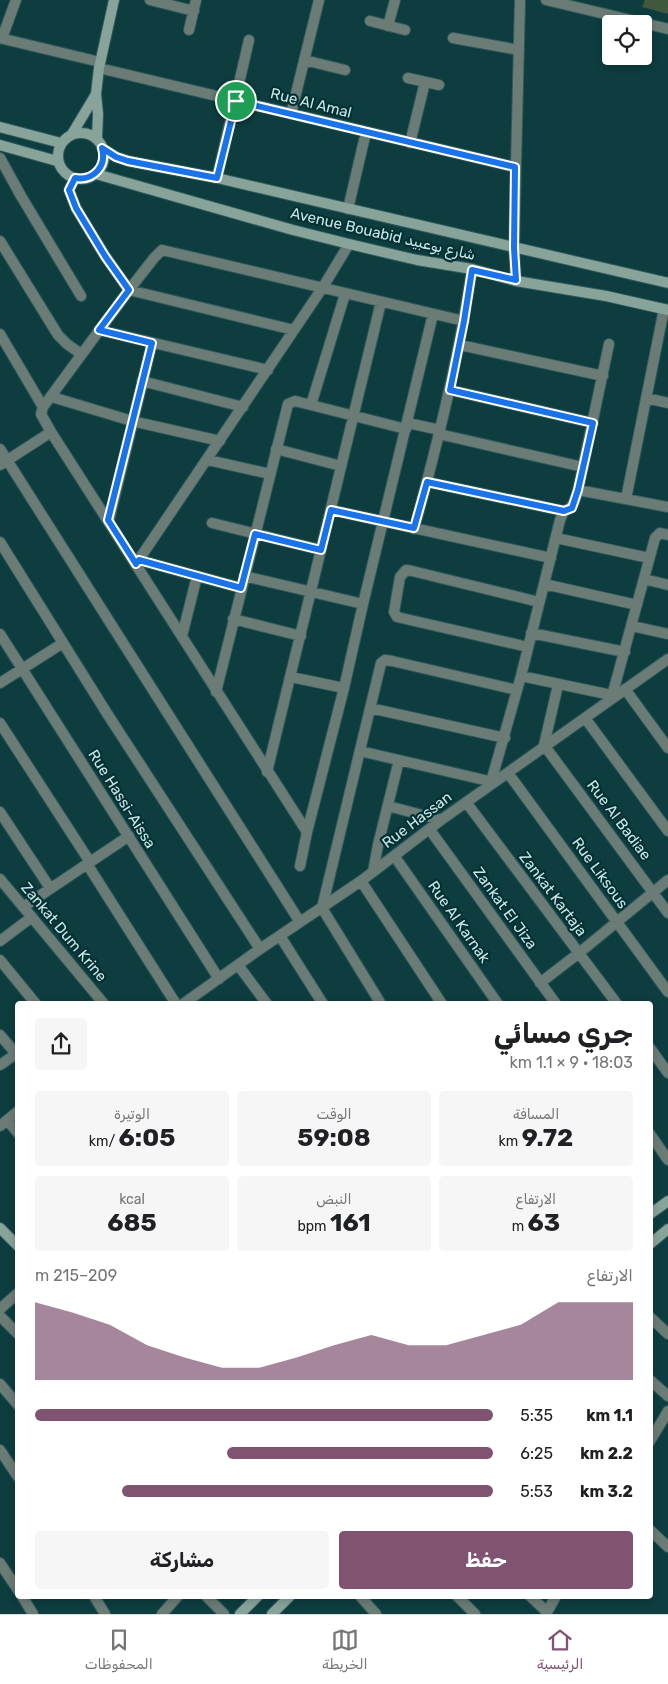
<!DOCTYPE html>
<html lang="ar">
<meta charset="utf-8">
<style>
body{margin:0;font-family:Rubik,Vazirmatn,sans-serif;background:#f6f6f6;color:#202124;direction:rtl;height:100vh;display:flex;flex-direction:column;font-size:19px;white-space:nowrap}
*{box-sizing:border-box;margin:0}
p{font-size:16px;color:#757577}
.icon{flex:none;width:28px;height:28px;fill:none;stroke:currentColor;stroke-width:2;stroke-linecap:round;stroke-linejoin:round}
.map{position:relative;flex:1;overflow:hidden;direction:ltr}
.side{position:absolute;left:15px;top:1001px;width:638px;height:598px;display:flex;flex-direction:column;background:#fff;border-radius:5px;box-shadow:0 2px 8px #0003;direction:rtl}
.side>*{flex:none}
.tools{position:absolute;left:602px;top:15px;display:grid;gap:10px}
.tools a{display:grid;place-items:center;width:50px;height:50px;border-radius:5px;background:#fff;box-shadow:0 2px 8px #0003;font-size:25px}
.pin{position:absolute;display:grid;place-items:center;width:42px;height:42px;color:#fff;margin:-21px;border:2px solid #fff;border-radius:50%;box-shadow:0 1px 5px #0007}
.round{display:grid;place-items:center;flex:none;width:52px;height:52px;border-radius:5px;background:#f6f6f6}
.overview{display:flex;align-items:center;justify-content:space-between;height:85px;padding:0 20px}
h1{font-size:28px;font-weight:700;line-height:38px}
.metrics{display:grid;grid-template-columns:repeat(3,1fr);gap:8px;height:85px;padding:5px 20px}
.metrics div{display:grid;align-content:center;border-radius:5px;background:#f6f6f6;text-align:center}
.metrics b{font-size:25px;font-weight:700}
.metrics small{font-size:14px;font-weight:400}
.metrics p{font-size:14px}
.chart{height:140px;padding:10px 20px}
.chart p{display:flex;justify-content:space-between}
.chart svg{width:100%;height:90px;margin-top:5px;fill:#805371;opacity:.7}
.cta{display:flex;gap:10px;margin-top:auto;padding:10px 20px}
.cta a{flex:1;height:58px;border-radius:5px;background:#805371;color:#fff;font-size:20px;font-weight:700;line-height:58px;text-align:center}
.cta a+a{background:#f6f6f6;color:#202124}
ul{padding:0 20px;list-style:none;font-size:16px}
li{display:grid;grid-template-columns:80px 60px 1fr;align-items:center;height:38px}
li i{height:12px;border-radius:6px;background:#805371}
.dock{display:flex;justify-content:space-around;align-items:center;height:70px;border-top:1px solid #e0e0e0;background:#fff;font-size:14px;color:#757577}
.dock a{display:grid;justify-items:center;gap:2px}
.dock .current{color:#805371}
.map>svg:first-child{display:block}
.green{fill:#41583f}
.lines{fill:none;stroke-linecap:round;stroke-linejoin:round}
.street-casing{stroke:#305b5d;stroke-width:12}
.secondary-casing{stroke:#305b5d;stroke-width:12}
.street{stroke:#6b7c76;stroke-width:10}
.secondary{stroke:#88a49a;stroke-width:10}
.route-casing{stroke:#fff;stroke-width:10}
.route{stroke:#1a73e8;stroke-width:6}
.labels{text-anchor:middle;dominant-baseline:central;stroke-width:4.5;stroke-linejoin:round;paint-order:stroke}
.street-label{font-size:15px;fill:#cee5e6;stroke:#003235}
</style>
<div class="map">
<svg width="668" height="1614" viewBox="0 0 668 1614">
<rect width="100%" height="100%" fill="#0d3d3f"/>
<path class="green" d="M645,0H668V14L642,7Z"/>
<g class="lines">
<defs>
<path id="street" d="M150,0L194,11
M546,0L668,29
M370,21L405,30
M388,26L395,0
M189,30L196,0
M0,38L100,62
M2,38L16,0
M453,38L519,50
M304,60L345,70
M99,68L515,167
M408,78L439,85
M291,114L319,0
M410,143L425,82
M0,158L21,196L81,296
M75,178L69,190L76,208L105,256L129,290L294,330
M217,178L249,40
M348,209L366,132
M0,241L58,335L67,344L81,354
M516,281L514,248L520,0
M99,330L268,370
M0,334L43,407L41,414L51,432L307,832
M460,345L603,376
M142,381L243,407
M450,390L593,423
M52,397L132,421L220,441
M646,398L668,403
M311,405L345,294
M43,407L129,290L154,258L162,250L464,321
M408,423L440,430
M439,434L583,467
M0,449L300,922
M276,449L341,466
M208,460L270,474
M0,465L51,432
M427,482L564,511
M578,490L668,507
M626,499L664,309
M331,510L551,558
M109,520L152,343
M212,523L321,550
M414,529C438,443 459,357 472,269
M556,538L649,558
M0,542L108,715L260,949
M139,560L241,588
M136,564L323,287L349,244
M244,576L363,604
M644,579L668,585
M544,584L637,605
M233,619L301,636
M632,626L668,634
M531,633L625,652
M0,634L219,979
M182,636L197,576
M528,647L397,617L394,612L400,577L406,570L412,571L539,602
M521,676L616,696
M291,677L344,688
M0,683L63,643
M558,685L544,745L668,913
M625,689L668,748
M216,692L288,404L295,401L406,429
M612,696L655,538L660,533L668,535
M370,708L505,738
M585,718L668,831
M0,723L90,862
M360,751L493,782
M267,772L381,302
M508,773L668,992
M491,782L521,676L560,520L564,511C574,508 575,500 578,490L609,344
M466,802L617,1004
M388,806L441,820
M0,812L50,888
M430,830L556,1004
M395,857L498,1004
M87,864L176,1004
M300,866L307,832L344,688L363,604L433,314
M373,872L378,845L399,760
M0,879L104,1004
M361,881L442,1004
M23,907L129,836
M280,936L323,1004
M0,941L32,917
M0,960L36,1004
M238,965L267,1004
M540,983L579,953L668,880
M183,1004L260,949L361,881L441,820L668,659
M381,1004L322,908L381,663L385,660L392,661L517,690
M0,1035L18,1056
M650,1048L668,1073
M0,1065L16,1054
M7,1120L18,1133
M0,1126L18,1111
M650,1134L668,1160
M0,1309L18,1293
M0,1316L18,1334
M650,1317L668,1334
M650,1380L668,1396
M0,1384L18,1405
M650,1441L668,1411
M0,1450L18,1477
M650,1530L668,1547
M0,1563L18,1590
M22,1596L33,1614
M94,1596L105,1614
M206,1596L224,1614
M360,1596L376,1614
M457,1596L475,1614
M530,1596L547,1612
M162,1614L178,1596
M546,1614L556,1596"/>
<path id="secondary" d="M0,127L61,143
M58 156a23 23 0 1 1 46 0a23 23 0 1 1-46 0Z
M72,134L96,94
M97,139L98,114L96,94L99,68L114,0
M0,145L57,161
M102,148L116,157L128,161L217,178L668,283
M96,174L293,230L349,244L417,260L472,269L516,281L606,296L668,310
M650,1214L668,1201
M0,1228L18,1246
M650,1244L668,1229
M240,1614L258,1596
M272,1614L290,1596"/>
</defs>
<use href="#street" class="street-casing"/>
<use href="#secondary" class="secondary-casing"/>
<use href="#street" class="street"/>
<use href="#secondary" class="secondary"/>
</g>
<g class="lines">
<defs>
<path id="route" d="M236,101L515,167L514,248L516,280L472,270L464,321L450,390L593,423L578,490L572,508L564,511L427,482L414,528L331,510L321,550L255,534L241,588L139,560L136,564L108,520L152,343L99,330L129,290L105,256L76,208L69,190L75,178C94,181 107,166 102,148L116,157L128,161L217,178Z"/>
</defs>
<use href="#route" class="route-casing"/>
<use href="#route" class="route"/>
</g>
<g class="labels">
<g class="street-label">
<text transform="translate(311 103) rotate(14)">Rue Al Amal</text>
<text transform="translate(383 234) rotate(13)">Avenue Bouabid شارع بوعبيد</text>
<text transform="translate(122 799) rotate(58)">Rue Hassi-Aissa</text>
<text transform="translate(417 820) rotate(-37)">Rue Hassan</text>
<text transform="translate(619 820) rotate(53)">Rue Al Badiae</text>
<text transform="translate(600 873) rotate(54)">Rue Liksous</text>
<text transform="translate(553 894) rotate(53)">Zankat Kartaja</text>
<text transform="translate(505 908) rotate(54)">Zankat El Jiza</text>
<text transform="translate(459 922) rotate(55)">Rue Al Karnak</text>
<text transform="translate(64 932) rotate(50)">Zankat Dum Krine</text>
</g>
</g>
</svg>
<div class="tools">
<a><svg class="icon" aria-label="locate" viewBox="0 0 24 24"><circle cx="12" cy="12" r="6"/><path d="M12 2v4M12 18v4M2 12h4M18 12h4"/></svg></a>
</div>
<div class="pin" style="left:236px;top:101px;background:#1e9e55"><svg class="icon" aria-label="arrive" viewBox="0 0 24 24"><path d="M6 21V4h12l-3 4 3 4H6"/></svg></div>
<section class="side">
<div class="overview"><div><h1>جري مسائي</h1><p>18:03 · 9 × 1.1 km</p></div><a class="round"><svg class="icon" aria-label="share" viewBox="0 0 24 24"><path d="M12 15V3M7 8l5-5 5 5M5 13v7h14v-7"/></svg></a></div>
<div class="metrics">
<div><p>المسافة</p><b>9.72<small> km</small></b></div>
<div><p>الوقت</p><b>59:08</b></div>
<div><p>الوتيرة</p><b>6:05<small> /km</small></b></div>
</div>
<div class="metrics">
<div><p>الارتفاع</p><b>63<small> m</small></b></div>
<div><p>النبض</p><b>161<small> bpm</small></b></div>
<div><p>kcal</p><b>685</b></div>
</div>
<div class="chart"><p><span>الارتفاع</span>209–215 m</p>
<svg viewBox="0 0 160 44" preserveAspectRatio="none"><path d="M0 44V6L10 11L20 17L30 27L40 33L50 38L60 38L70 33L80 27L90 22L100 27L110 27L120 22L130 17L140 6L150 6L160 6V44z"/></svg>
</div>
<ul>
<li><b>1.1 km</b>5:35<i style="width:100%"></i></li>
<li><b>2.2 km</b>6:25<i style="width:58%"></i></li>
<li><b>3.2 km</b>5:53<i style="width:81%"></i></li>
</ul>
<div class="cta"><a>حفظ</a><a>مشاركة</a></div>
</section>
</div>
<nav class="dock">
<a class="current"><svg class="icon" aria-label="home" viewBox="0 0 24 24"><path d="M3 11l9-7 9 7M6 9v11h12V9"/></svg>الرئيسية</a>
<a><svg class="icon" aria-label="map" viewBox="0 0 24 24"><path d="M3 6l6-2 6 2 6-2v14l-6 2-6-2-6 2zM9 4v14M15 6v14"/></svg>الخريطة</a>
<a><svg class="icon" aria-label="saved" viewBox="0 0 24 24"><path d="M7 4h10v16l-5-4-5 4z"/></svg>المحفوظات</a>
</nav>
